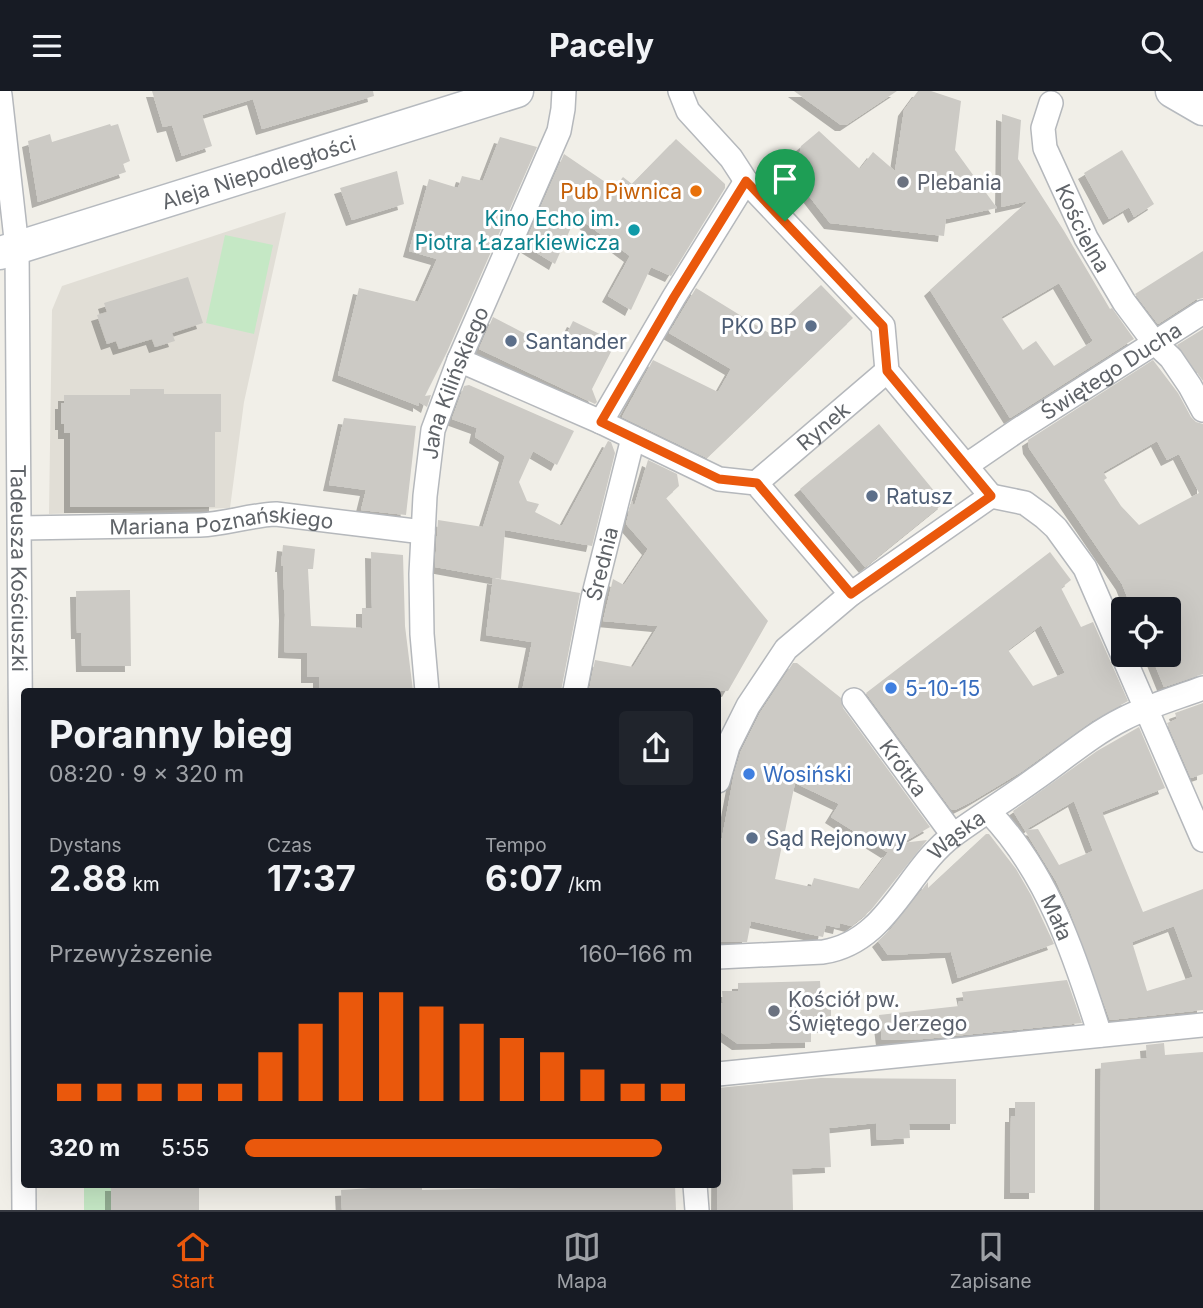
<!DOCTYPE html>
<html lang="pl">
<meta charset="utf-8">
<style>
body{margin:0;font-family:Inter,sans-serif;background:#20242c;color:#f1f3f6;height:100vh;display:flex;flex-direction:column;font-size:26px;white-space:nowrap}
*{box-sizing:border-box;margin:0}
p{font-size:23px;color:#9ea1a6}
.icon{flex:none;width:38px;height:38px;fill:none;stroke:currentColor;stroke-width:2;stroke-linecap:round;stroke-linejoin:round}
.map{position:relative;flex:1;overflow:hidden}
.drawer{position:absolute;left:21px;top:597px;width:700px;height:500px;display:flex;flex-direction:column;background:#171b24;border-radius:7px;box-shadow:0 7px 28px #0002}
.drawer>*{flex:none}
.controls{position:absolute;left:1111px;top:506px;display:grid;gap:14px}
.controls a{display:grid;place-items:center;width:70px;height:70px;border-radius:7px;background:#171b24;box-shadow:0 7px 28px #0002;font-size:35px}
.pin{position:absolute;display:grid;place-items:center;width:60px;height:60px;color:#fff;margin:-72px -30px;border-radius:50% 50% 50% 0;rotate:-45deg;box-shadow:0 0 7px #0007}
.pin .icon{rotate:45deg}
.round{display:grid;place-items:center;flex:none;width:74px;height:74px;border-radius:7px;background:#20242c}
.head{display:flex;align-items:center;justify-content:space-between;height:119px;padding:0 28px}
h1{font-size:38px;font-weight:700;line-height:52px}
.stats{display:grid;grid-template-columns:repeat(3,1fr);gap:10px;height:119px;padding:7px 28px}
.stats div{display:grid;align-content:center}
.stats b{font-size:35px;font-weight:700}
.stats small{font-size:19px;font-weight:400}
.stats p{font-size:19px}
.chart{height:196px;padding:14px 28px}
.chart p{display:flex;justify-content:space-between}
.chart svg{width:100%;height:126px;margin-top:7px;stroke:#ea580c;stroke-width:6}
ul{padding:0 28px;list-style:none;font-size:23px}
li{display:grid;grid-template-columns:112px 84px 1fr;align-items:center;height:52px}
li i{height:18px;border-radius:9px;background:#ea580c}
header{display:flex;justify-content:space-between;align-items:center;height:91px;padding:0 28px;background:#171b24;font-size:32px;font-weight:700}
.tabs{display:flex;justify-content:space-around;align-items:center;height:98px;border-top:2px solid #363941;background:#171b24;font-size:19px;color:#9ea1a6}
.tabs a{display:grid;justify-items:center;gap:4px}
.tabs .on{color:#ea580c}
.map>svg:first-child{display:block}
.education{fill:#e1ded6}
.green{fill:#c5e8c5}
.building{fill:#cccac5;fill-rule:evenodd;filter:url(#shadow)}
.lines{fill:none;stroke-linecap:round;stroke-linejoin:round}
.street-casing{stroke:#b5b8bc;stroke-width:26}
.secondary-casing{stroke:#b6babf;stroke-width:35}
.street{stroke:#fff;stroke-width:23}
.secondary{stroke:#fff;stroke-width:32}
.route-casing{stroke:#fff;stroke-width:14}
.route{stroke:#ea580c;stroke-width:9}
.worship-dot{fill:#6b7280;stroke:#fff;stroke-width:2.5}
.food-dot{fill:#e8710a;stroke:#fff;stroke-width:2.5}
.culture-dot{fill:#0f9aa8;stroke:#fff;stroke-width:2.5}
.service-dot{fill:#5c6f8a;stroke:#fff;stroke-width:2.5}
.shop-dot{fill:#3f7fe0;stroke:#fff;stroke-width:2.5}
.labels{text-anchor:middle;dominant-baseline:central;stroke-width:6;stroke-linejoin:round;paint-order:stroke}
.street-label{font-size:21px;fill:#5f6368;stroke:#fff}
.worship-label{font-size:21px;fill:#5b616d;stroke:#fff;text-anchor:start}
.food-label{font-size:21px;fill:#c56008;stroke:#fff;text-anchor:end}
.culture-label{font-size:21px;fill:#0d838f;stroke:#fff;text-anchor:end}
.service-label{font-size:21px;fill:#4e5e75;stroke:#fff;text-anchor:start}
.shop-label{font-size:21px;fill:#366cbe;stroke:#fff;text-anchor:start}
</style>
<header><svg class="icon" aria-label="menu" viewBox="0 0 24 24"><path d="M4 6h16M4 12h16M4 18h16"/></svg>Pacely<svg class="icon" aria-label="search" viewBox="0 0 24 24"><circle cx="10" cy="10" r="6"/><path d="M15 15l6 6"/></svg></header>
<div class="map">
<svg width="1203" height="1119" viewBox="0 0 1203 1119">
<defs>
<filter id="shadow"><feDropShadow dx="-6" dy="6" stdDeviation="0" flood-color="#0004"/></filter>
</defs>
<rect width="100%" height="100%" fill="#f1efe8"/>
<path class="education" d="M286,121L244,311L230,417L49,423L52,219L62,195Z"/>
<path class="green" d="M225,144L273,154L254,243L206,232Z
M112,1095V1119H84V1096Z"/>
<path class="building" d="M152,0H373L374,5L262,38L253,8L202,24L212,55L182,65L172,34L163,36Z
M794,0H897L846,34H841Z
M918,0H931L961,10L955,59L997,117L946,128L944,145L830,132L795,87L801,55L819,40L860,78L873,61L895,80L904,19Z
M1002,23L1021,29L1018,68L1064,140L1110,218L1112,217L1134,248L1010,327L930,199L1028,110L1001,116ZM1059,192L1093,250L1054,275L1036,250L1023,259L1001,226Z
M110,33L111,35L118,33L130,70L123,73L126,81L38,111L28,50L50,43L52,51Z
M500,46L537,56L447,261L425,305L431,304L427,316L419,311V315L338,284L359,197L418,211L437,168L409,160L429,88L458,97L462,85L483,90Z
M676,48L725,93V97L671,185L651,176L631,219L608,205L630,165L576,125L555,173L524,154L564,63L614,97L623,86L632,93Z
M1122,59L1154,113L1134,126L1129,116L1109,128L1084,82Z
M397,80L404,113L352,129L340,97Z
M1203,160V207L1195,209L1158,233L1135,203Z
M188,186L203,232L172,242L175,250L155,256L152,248L119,258L116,250L107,253L97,224L107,221L104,212Z
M821,194L853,227L707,367L622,326L653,269L718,301L731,278L669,242L696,197L769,242Z
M493,226L558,260L573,230L616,251L592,298L597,311L595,313L479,258Z
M1203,238V290L1177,254Z
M1153,269L1178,302L1191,326L1196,331L1203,333V583L1164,596L1151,564H1169V518H1132L1122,493L1029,357L1028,349ZM1157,350L1167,369L1179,363L1199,402L1139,434L1121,415L1104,389L1107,387L1103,381Z
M469,294L574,340L557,374L533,360L519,391L527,410L539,413L535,421L562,435L608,350L611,351L615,362L592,455L505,439L501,488L435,476L438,429L483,436L505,365L475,346L477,337L452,328L464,295Z
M130,298H164V303H221V341H215V416H70V342H64V333H61V312H64V304H130Z
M344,327L416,335L406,424L361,419L366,399L329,394Z
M879,333L944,412L865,476L800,398Z
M648,369L677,383L679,395L666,407L768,530L728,600H589L595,569L633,576L658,535L603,530L613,488L624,494L648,458L626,433L632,410L634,416Z
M283,454L315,458L313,478H308L311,535L362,537V517H372L371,461L403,464L405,535L413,600H319V586H307V562L284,561L285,524L283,475H281Z
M1050,461L1071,489L1061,497L1081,536L1093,531L1128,610L1092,630L1021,681L971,711L955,719L951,718L866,602ZM1041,534L1065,582L1033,595L1008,559Z
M493,487L580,502L561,600H522L532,551L486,544Z
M130,499L131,575H82L81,542H77L76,500Z
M793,572H797L841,607L843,617L930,736L902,752L927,749L871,819L851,835L840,832L839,837L826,834L823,846L751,830L747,851H718V768L734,683L741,660L760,622ZM795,692L839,713L831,726L887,761L889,760L860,798L814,787L811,796L775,788Z
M1203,612V683L1191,687L1167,632L1177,628L1175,622Z
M1139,636L1165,697L1102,721L1143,821L1203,798V919L1110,929L1070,820L1056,790L1013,720L1097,660ZM1074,710L1093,760L1059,774L1038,738L1025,739ZM1174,835L1193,886L1147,900L1132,851Z
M986,743H989L1016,778L1031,804L1054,853L958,887L951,861L888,864L878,850L891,838L928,791V797Z
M1067,889L1082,932L924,948L882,949L879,924L959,915L958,911L964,910L962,901Z
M820,890L821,906L831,913V926L824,936L811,935V951L738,953L718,939V912H723L722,900H738V892Z
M1164,952L1165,964L1203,961V1119H1100L1101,972L1147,967L1146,954Z
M821,987L956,988V1033H909L910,1047L877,1049L876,1032L829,1037L831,1076L792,1078L793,1119H717L718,997Z
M1015,1011H1035V1102H1010L1011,1025H1015Z
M111,1094H199V1119H111Z
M372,1094H422V1099L675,1094L676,1119H342L341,1099L372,1097Z"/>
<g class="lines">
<defs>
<g id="street">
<path d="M680,0L688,20L731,67L746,90L883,235L887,280L991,405L851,503L786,558L748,615L728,655L718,690"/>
<path id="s1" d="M0,4L17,157L24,1119"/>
<path id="s2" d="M1051,12L1043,37L1045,57L1086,147L1124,211L1154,251L1171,267L1190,295L1203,319"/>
<path d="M459,269L601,331L719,388L756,392L851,503"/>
<path d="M601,331L674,206L746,90"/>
<path id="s3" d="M967,374L1018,339L1203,221"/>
<path id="s4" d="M756,392L887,280"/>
<path d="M991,405L1025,412L1044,426L1056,437L1085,477L1203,749"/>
<path id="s5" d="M21,437L200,434C226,433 250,424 276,423L423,441"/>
<path id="s6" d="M427,600L422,543L421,483L425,405L433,339L459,269L559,40L563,18L564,0"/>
<path id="s7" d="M575,600L593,507L633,347"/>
<path id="s8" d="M854,609L953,744"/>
<path id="s9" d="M989,721C1048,782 1075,865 1100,944"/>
<path id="s10" d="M718,866L823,861C889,851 906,778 955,743C981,724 1009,707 1035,688C1064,668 1091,644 1123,628C1148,615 1176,607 1203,597"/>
<path d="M718,983L1203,934"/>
<path d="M695,1094L697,1119"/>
</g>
<g id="secondary">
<path d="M1172,0L1203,18"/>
<path id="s11" d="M0,162L517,0"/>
</g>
</defs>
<use href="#street" class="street-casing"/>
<use href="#secondary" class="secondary-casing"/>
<use href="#street" class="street"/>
<use href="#secondary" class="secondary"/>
</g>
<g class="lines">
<defs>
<path id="route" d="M746,90L883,235L887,280L991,405L851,503L757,392L719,388L601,331L674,206Z"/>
</defs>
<use href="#route" class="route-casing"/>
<use href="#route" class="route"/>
</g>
<g class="worship-dot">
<circle cx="903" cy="91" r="7"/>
<circle cx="774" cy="920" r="7"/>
</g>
<circle class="food-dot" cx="696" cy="100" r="7"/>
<circle class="culture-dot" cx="634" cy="139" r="7"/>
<g class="service-dot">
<circle cx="811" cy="235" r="7"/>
<circle cx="511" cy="250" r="7"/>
<circle cx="872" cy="405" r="7"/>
<circle cx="752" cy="747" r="7"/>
</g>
<g class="shop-dot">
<circle cx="891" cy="597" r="7"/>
<circle cx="749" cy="683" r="7"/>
</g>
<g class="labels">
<g class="street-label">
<text stroke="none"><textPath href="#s11" startOffset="271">Aleja Niepodległości</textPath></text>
<text stroke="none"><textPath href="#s2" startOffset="135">Kościelna</textPath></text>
<text stroke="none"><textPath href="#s3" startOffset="172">Świętego Ducha</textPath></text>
<text stroke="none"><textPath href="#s6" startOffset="313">Jana Kilińskiego</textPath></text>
<text stroke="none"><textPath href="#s4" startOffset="88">Rynek</textPath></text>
<text stroke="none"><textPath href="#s5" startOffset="201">Mariana Poznańskiego</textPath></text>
<text stroke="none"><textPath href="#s7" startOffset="130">Średnia</textPath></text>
<text stroke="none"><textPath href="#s1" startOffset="474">Tadeusza Kościuszki</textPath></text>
<text stroke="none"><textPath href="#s8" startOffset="84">Krótka</textPath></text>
<text stroke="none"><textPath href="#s10" startOffset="287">Wąska</textPath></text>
<text stroke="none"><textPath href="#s9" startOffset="126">Mała</textPath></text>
</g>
<g class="worship-label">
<text x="917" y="91">Plebania</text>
<text x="788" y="908">Kościół pw.<tspan x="788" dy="24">Świętego Jerzego</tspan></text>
</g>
<g class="food-label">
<text x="682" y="100">Pub Piwnica</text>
</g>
<g class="culture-label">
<text x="620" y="127">Kino Echo im.<tspan x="620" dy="24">Piotra Łazarkiewicza</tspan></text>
</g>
<g class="service-label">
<text x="797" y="235" text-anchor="end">PKO BP</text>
<text x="525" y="250">Santander</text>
<text x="886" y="405">Ratusz</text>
<text x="766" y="747">Sąd Rejonowy</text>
</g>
<g class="shop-label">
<text x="905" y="597">5-10-15</text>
<text x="763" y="683">Wosiński</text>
</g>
</g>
</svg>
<div class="controls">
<a><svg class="icon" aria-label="locate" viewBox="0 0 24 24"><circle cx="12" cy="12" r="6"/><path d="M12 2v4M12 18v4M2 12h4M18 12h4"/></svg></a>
</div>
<div class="pin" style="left:785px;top:130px;background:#1e9e55"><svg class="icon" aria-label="arrive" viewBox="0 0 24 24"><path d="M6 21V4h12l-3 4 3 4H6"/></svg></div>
<section class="drawer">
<div class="head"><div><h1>Poranny bieg</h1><p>08:20 · 9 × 320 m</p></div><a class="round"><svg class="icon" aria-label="share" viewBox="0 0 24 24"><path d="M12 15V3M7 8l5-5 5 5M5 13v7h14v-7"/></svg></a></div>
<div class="stats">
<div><p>Dystans</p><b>2.88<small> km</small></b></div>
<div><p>Czas</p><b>17:37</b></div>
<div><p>Tempo</p><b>6:07<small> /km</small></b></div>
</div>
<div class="chart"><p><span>Przewyższenie</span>160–166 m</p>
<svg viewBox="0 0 160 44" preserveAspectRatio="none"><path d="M5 44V38M15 44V38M25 44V38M35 44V38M45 44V38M55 44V27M65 44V17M75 44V6M85 44V6M95 44V11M105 44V17M115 44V22M125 44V27M135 44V33M145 44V38M155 44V38"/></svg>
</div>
<ul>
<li><b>320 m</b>5:55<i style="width:93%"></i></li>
</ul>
</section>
</div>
<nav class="tabs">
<a class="on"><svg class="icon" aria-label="home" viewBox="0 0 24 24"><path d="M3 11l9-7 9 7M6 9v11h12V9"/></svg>Start</a>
<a><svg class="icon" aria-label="map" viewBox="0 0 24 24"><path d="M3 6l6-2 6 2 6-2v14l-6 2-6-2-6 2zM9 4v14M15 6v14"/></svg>Mapa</a>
<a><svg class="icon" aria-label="saved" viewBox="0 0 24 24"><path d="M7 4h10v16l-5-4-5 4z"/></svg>Zapisane</a>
</nav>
